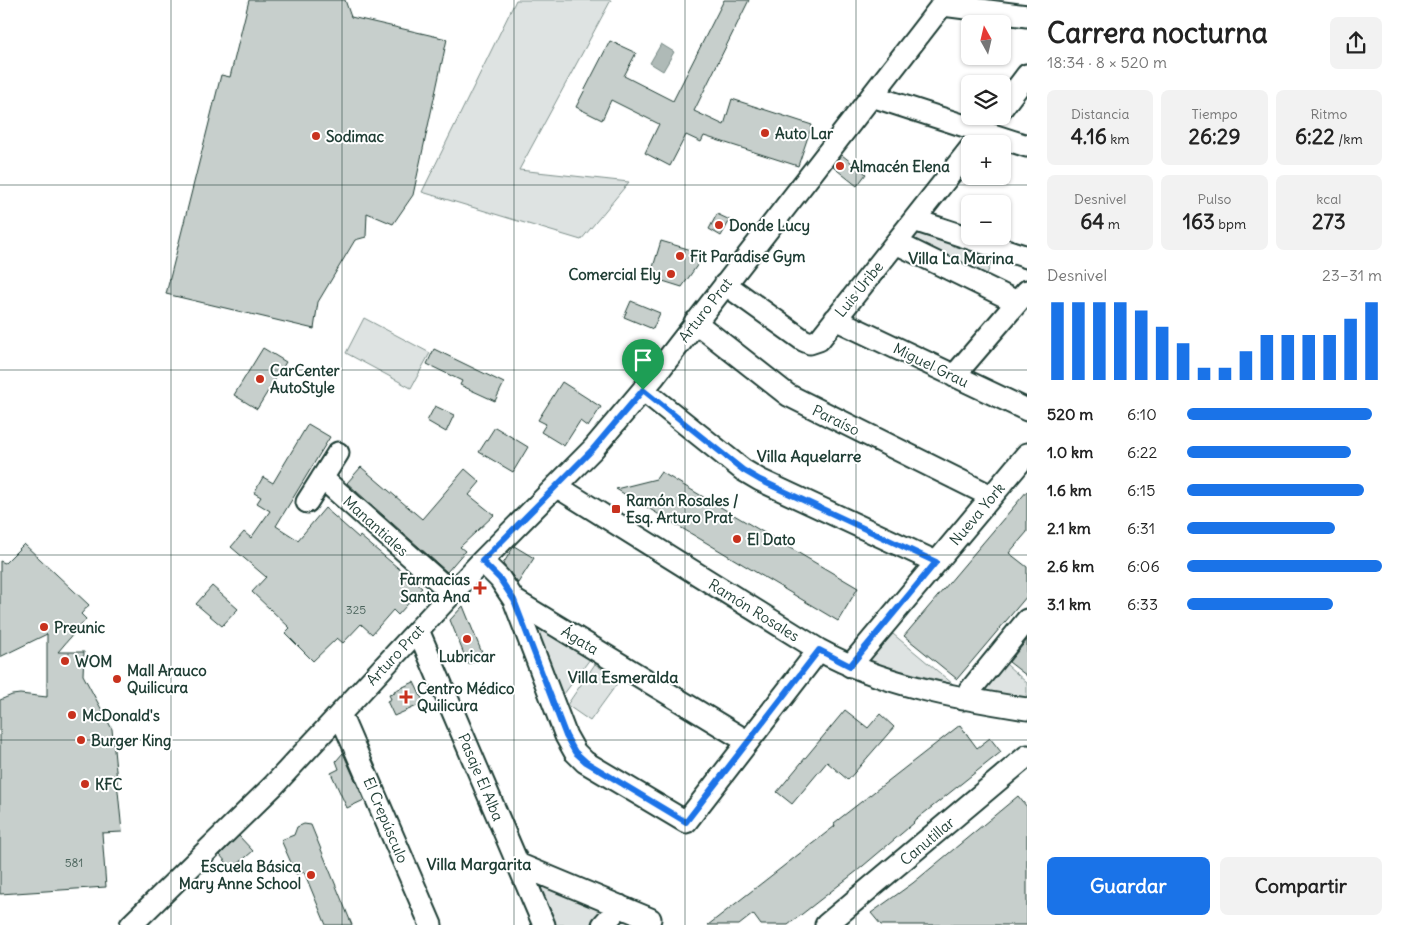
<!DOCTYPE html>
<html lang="es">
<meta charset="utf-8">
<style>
body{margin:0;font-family:Delius,sans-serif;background:#f2f2f2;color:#222;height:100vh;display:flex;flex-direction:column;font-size:19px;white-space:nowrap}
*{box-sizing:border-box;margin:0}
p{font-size:16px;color:#767676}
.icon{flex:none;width:28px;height:28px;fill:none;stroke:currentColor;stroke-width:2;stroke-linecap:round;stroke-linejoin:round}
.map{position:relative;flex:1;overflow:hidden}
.panel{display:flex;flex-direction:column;background:#fff;width:375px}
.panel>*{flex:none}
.needle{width:32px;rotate:352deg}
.tools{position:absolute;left:961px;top:15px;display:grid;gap:10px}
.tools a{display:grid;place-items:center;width:50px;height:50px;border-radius:8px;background:#fff;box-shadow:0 1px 4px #0004;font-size:25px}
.pin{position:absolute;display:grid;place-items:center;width:42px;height:42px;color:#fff;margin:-51px -21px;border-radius:50% 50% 50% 0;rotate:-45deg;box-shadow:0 0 5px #0007}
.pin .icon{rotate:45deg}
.round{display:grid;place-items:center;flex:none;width:52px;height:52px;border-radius:8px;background:#f2f2f2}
.summary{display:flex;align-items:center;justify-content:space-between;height:85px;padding:0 20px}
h1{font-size:28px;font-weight:800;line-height:38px}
.figures{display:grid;grid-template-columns:repeat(3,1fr);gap:8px;height:85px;padding:5px 20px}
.figures div{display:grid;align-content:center;border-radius:8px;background:#f2f2f2;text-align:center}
.figures b{font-size:21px;font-weight:800}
.figures small{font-size:14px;font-weight:400}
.figures p{font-size:14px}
.chart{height:140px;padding:10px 20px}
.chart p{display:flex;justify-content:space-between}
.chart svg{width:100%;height:90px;margin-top:5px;stroke:#1a73e8;stroke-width:6}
.action{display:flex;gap:10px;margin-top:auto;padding:10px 20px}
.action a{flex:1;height:58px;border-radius:8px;background:#1a73e8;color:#fff;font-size:20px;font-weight:800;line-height:58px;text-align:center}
.action a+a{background:#f2f2f2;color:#222}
ul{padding:0 20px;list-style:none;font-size:16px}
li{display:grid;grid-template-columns:80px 60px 1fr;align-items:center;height:38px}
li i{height:12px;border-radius:6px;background:#1a73e8}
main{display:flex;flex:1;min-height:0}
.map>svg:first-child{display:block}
.green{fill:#dee3e2;stroke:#7e908b}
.water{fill:#afbab7;stroke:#758883}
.building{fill:#c7cfcc;stroke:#1f3d34}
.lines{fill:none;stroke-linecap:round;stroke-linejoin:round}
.minor-casing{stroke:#1f3d34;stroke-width:25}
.minor{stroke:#fff;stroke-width:21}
.route-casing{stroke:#fff;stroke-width:10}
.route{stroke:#1a73e8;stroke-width:6}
.grid{fill:none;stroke:#1f3d34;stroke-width:1;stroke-opacity:0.55}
.poi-dot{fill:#c8321e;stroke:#fff;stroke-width:2}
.labels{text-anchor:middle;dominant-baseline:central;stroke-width:4;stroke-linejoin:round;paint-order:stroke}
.number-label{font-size:12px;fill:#49625a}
.poi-label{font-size:15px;font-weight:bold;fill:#1f3d34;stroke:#fff;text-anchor:start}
.street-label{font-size:15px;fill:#1f3d34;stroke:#fff}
.neighbourhood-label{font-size:16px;font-weight:bold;fill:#1f3d34;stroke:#fff}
</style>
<main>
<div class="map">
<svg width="1027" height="925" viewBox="0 0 1027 925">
<rect width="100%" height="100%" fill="#fff"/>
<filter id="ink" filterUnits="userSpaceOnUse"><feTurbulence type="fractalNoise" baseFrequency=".02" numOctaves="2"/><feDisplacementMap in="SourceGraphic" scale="10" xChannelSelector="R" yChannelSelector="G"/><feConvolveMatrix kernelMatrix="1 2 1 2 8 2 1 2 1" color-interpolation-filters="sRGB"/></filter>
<g filter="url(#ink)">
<path class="green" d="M516,0H611L519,170L629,182L581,240L422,192Z
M919,229L994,254L984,283L907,244Z
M364,318L430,353L411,388L346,353Z
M528,617L590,659L561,698Z
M893,634L953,684L868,662Z
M595,664L619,681L590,721L567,705Z
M1006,664L1027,683V699L979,692Z
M529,873L599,902L603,918L597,925H551Z"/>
<path class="water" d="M661,44L674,52L663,71L650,63Z"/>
<path class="building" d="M249,0H345L351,17L447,39L413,195L393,224L367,213L366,237L355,240L318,302L314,329L166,294L221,75L230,77Z
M724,0H749L694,111L724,125L732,99L812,125L798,166L704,136L701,142L686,135L670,166L645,153L659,124L611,100L602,120L576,107L610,41L636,53L624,76L673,101Z
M842,155L866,174L857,186L833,167Z
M717,214L730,220L721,236L709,229Z
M661,241L705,254L682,287L650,277Z
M631,301L660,313L653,329L624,317Z
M263,348L286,362L257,409L234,395Z
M434,349L504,383L495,401L460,385L462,381L427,364Z
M562,382L601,407L588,427L580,421L564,446L541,432L546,424L538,420Z
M435,406L454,415L446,432L427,421Z
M308,424L330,437L276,526L298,540L325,508L359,538L360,536L422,588L398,615L393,610L372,634L361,624L343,643L337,638L313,661L285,633L290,628L252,592L266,577L231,547L244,532L251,538L270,511L257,503L261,497L254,493L263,477L273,483Z
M495,427L528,447L513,472L479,452Z
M361,467L422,519L465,469L480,482L469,495L494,515L460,547L465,551L447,572L347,483Z
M661,472L858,588L838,621L616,489L656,479Z
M1027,491V532L1009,553L1027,567V596L957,679L904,636Z
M24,544L89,605L81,614L86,619L58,652H84L83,675L112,729L122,832L102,833L106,887L0,894V700L12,695L20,694L47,697V634L0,657V561L5,563Z
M514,546L534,558L518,583L503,564Z
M212,586L238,609L222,626L196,604Z
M463,606L484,658L468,664L450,620Z
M1027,640V676L1009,662Z
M414,682L424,703L394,716L387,701L391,699L389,695L395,693L394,691Z
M845,710L868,728L880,714L894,727L848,780L827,762L792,804L777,792Z
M960,725L977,748L990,738L1001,752L913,822L914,823L857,871L788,925H761L753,914L739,925H708L835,826L834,823Z
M343,753L364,800L347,808L331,773L339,769L336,761Z
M1018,796L1027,807V925H881L871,913L913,883Z
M304,824L311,825L352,925H326L304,872L296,874L281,840L294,835L297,827Z
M239,836L253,851L232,869L220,855Z"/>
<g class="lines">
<defs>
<path id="minor" d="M943,5L1027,16
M872,96L1027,146
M1002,108L1027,75
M914,220L1027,257
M896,243L1017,302
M725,284L803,340L810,343L819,340L970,149
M835,319L1027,410
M695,322L788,395L991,496
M954,376L1027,291
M643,390L743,470L760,480L936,562
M322,478L452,593
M556,486L819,650C883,685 956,698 1027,709
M307,502L338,453
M482,561L500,579L514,600L566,736L575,752L585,762L686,822L819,650
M514,600L748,742
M418,630L544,925
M850,666L1027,454
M963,699L1027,620
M340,714L431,925
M518,864L650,919
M131,925L273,786L482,561L593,449L653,378L946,0
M603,925L620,906
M826,925L1027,756"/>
</defs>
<use href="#minor" class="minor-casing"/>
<use href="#minor" class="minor"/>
</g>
</g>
<g class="lines" filter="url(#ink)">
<defs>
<path id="route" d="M643,390L743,470L760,480L936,562L850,666L819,650L686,822L586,762L575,752L566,736L514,600L500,579L482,561L593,449Z"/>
</defs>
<use href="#route" class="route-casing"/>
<use href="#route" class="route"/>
</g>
<path class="grid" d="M171,0V925M342,0V925M514,0V925M685,0V925M856,0V925M0,185H1027M0,370H1027M0,555H1027M0,740H1027"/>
<g class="poi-dot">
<circle cx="765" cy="133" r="5"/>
<circle cx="316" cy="136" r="5"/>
<circle cx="840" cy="166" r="5"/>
<circle cx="719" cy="225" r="5"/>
<circle cx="680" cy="256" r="5"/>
<circle cx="671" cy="274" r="5"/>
<circle cx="260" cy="379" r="5"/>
<rect x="611" y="504" width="10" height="10" rx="2.5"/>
<circle cx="737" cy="539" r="5"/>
<path d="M477.5 580.5h5v5h5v5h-5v5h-5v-5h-5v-5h5z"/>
<circle cx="44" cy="627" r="5"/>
<circle cx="467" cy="639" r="5"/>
<circle cx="65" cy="661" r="5"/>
<circle cx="117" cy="679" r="5"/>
<path d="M403.5 689.5h5v5h5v5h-5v5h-5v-5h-5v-5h5z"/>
<circle cx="72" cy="715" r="5"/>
<circle cx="81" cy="740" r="5"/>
<circle cx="85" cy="784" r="5"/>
<circle cx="311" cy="875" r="5"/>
</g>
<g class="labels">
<g class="number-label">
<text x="356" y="609">325</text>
<text x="74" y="862">581</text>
</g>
<g class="poi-label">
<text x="775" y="133">Auto Lar</text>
<text x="326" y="136">Sodimac</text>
<text x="850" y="166">Almacén Elena</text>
<text x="729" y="225">Donde Lucy</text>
<text x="690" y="256">Fit Paradise Gym</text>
<text x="661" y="274" text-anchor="end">Comercial Ely</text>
<text x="270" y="370">CarCenter<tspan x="270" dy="17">AutoStyle</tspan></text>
<text x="626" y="500">Ramón Rosales /<tspan x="626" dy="17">Esq. Arturo Prat</tspan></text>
<text x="747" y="539">El Dato</text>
<text x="470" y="579" text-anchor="end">Farmacias<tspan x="470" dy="17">Santa Ana</tspan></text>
<text x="54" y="627">Preunic</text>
<text x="467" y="656" text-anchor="middle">Lubricar</text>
<text x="75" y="661">WOM</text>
<text x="127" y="670">Mall Arauco<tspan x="127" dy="17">Quilicura</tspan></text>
<text x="417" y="688">Centro Médico<tspan x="417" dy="17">Quilicura</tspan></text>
<text x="82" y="715">McDonald's</text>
<text x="91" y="740">Burger King</text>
<text x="95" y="784">KFC</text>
<text x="301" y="866" text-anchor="end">Escuela Básica<tspan x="301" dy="17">Mary Anne School</tspan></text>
</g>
<g class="street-label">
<text transform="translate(859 289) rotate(-51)">Luis Uribe</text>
<text transform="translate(705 310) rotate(-52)">Arturo Prat</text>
<text transform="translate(931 365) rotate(26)">Miguel Grau</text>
<text transform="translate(836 420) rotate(26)">Paraíso</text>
<text transform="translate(977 514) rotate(-50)">Nueva York</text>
<text transform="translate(376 526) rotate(42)">Manantiales</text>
<text transform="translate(754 610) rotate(32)">Ramón Rosales</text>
<text transform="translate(580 640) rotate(31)">Ágata</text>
<text transform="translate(395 655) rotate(-47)">Arturo Prat</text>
<text transform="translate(481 777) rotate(67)">Pasaje El Alba</text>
<text transform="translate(386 820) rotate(67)">El Crepúsculo</text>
<text transform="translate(927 841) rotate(-40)">Canutillar</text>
</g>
<g class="neighbourhood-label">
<text x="961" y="258">Villa La Marina</text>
<text x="809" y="456">Villa Aquelarre</text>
<text x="623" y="677">Villa Esmeralda</text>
<text x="479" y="864">Villa Margarita</text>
</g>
</g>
</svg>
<div class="tools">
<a><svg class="needle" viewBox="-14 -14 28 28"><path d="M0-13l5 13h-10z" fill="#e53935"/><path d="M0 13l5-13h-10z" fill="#767676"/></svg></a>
<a><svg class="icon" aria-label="layers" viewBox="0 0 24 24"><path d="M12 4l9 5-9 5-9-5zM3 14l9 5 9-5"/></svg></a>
<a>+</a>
<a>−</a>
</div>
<div class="pin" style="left:643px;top:390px;background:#1e9e55"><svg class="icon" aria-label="arrive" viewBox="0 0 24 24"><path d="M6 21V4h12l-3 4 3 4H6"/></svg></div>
</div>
<section class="panel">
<div class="summary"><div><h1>Carrera nocturna</h1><p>18:34 · 8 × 520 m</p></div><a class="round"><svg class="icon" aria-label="share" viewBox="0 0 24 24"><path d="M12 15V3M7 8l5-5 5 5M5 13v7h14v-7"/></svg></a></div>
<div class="figures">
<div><p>Distancia</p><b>4.16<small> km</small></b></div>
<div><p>Tiempo</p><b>26:29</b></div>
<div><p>Ritmo</p><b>6:22<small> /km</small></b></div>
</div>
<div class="figures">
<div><p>Desnivel</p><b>64<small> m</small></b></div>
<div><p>Pulso</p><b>163<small> bpm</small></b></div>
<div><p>kcal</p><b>273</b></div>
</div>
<div class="chart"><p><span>Desnivel</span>23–31 m</p>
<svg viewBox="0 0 160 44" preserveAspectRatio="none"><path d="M5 44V6M15 44V6M25 44V6M35 44V6M45 44V10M55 44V18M65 44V26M75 44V38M85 44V38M95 44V30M105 44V22M115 44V22M125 44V22M135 44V22M145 44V14M155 44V6"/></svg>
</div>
<ul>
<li><b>520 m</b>6:10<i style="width:95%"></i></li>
<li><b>1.0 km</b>6:22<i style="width:84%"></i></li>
<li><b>1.6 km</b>6:15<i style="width:91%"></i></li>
<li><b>2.1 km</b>6:31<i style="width:76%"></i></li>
<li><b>2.6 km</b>6:06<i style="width:100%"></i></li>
<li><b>3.1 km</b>6:33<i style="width:75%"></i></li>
</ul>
<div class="action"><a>Guardar</a><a>Compartir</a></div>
</section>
</main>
